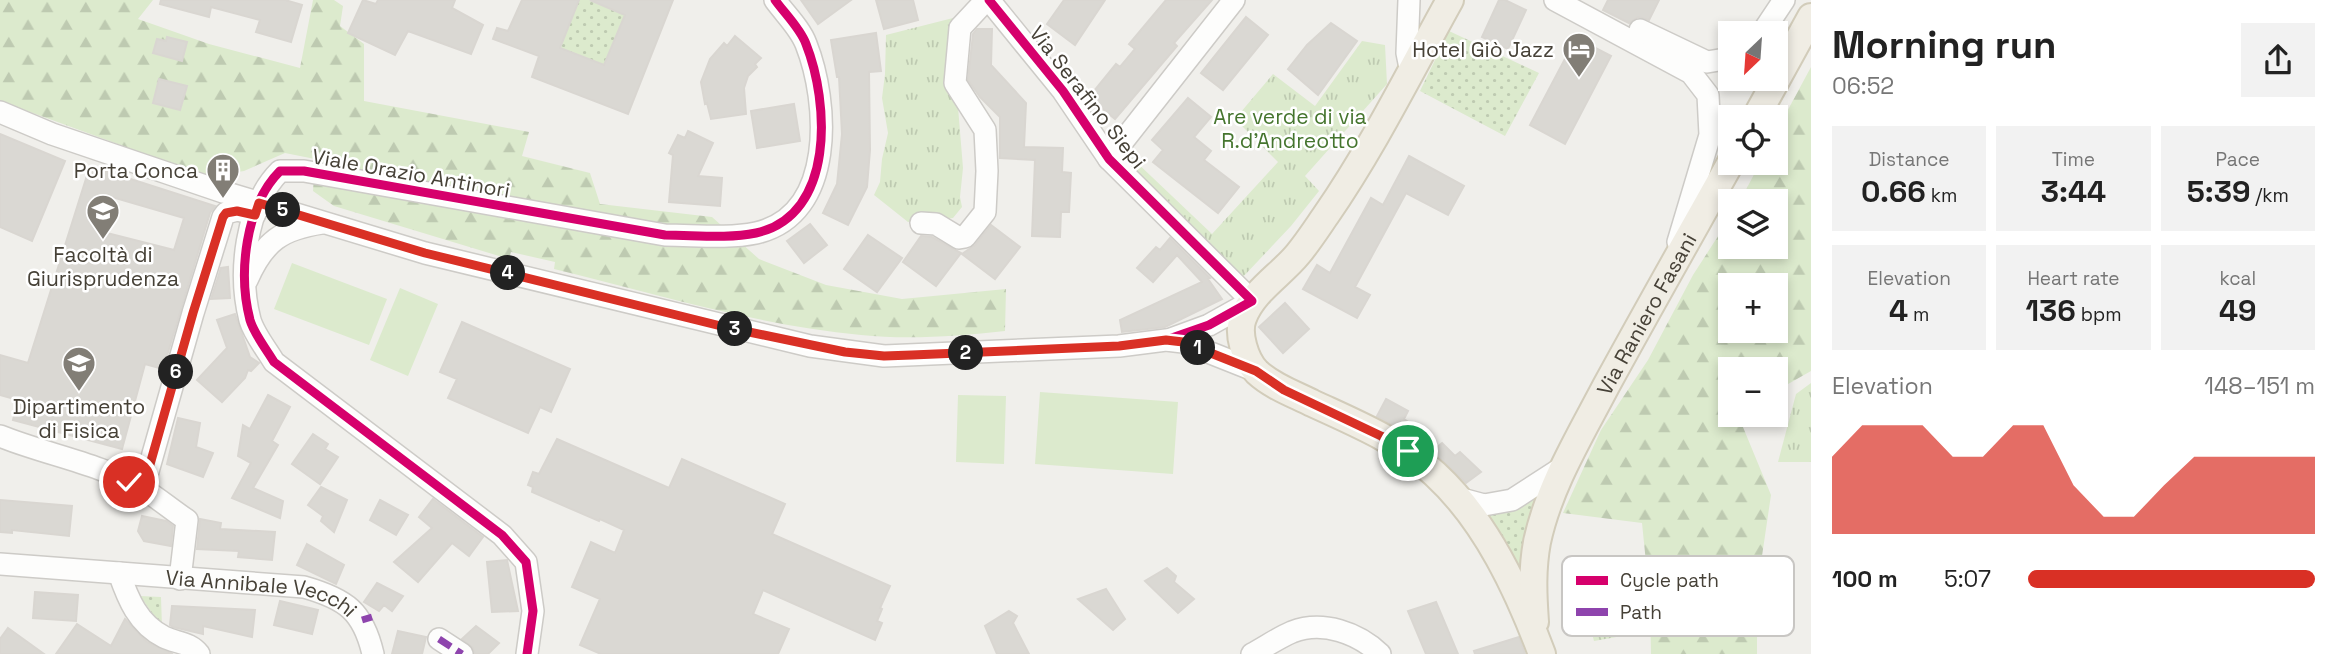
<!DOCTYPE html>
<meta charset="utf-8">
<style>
body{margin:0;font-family:"Space Grotesk",sans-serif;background:#f2f2f2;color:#222;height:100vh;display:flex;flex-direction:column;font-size:26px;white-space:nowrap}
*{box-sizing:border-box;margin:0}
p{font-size:23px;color:#767676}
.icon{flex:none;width:38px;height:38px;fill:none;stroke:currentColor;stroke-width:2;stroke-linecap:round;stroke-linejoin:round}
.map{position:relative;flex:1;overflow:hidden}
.details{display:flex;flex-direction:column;background:#fff;width:525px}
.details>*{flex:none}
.needle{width:46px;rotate:205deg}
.fabs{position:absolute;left:1718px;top:21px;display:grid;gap:14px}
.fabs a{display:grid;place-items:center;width:70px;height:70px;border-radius:0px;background:#fff;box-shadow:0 4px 10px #0003;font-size:35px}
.pin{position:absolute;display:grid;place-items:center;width:60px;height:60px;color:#fff;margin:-30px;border:4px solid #fff;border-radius:50%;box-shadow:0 2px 7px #0007}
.km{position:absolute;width:35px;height:35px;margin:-18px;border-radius:50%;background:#222;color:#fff;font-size:19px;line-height:35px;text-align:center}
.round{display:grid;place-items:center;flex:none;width:74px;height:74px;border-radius:0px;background:#f2f2f2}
.summary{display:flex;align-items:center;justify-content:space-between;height:119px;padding:0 21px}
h1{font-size:38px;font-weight:700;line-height:52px}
.stats{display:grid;grid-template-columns:repeat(3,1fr);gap:10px;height:119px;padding:7px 21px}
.stats div{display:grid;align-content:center;border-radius:0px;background:#f2f2f2;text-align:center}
.stats b{font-size:30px;font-weight:700}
.stats small{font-size:19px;font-weight:400}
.stats p{font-size:19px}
.chart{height:196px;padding:14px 21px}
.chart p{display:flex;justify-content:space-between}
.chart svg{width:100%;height:126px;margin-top:7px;fill:#d93025;opacity:.7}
ul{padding:0 21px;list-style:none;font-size:23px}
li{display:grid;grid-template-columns:112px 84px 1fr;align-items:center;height:52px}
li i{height:18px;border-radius:9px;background:#d93025}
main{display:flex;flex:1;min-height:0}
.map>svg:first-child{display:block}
.grass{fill:url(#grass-tufts)}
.forest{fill:url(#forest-firs);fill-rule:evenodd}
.garden{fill:url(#garden-dots)}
.pitch{fill:#dceacd}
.building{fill:#dad8d3;stroke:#d9d6d1;stroke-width:2;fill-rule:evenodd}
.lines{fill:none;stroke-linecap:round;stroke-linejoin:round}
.minor-casing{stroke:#cdcbc7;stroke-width:24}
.major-casing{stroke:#d2ccba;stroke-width:30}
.minor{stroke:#fdfdfc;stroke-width:21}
.major{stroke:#f0ede4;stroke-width:26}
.quiet{stroke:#8e44ad;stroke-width:7;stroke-dasharray:14 7;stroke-linecap:butt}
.cycleway-casing{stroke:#fff;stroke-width:13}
.cycleway{stroke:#d6006c;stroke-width:9}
.route-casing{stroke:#fff;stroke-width:14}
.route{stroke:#d93025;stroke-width:9}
.labels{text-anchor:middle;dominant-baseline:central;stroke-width:5;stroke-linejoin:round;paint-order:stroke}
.poi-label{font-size:21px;fill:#464137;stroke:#fff;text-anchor:end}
.street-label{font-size:21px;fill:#464137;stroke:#fff}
.park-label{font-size:21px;fill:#45752e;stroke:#fff}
.key{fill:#fff;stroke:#c8c6c3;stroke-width:2}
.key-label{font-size:19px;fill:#464137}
</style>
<main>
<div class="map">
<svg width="1811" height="654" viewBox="0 0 1811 654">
<defs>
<pattern id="grass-tufts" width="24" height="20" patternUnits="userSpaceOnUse" patternTransform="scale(1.75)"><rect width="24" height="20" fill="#dceacd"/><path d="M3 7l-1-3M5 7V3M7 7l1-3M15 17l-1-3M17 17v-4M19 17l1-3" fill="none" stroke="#becab1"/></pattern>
<pattern id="forest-firs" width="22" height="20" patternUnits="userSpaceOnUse" patternTransform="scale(1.75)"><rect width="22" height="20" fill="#dceacd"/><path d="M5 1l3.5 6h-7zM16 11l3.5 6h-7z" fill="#becab1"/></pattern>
<pattern id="garden-dots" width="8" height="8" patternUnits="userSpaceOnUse" patternTransform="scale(1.75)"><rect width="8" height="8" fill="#dceacd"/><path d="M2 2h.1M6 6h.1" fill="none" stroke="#becab1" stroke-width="1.8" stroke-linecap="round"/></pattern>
</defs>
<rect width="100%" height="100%" fill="#f0efeb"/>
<path class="grass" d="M953,18L949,48L958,107L963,168L960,197L962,207L953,218L908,222L874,195L880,182L882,159L888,133L882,98L885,74L886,35Z
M1362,41L1385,45L1387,84L1305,176L1319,191L1291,226L1242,278L1125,165L1132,158L1212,234L1278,162L1235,119L1273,74L1315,106Z
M1811,383V462H1778L1796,394Z
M1607,567L1622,569L1629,576L1631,629L1622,636L1594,641L1579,586L1591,571Z"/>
<path class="forest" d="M0,0H153L138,19L209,44L300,68L313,0H334L343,6L340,26L364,44V101L529,132L522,156L590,173L600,204L712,217L759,259L826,285L902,299L1006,289L1005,331C958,336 909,340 861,335C756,325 656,294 554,269L555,262L511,252L509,259L334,206L313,191L315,159L285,153L244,171L208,177L0,101Z
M1811,67V371L1776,391V369H1731V415H1738L1771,495L1757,590V654H1651L1650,602L1642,523L1563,513L1601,430L1648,360L1693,275L1731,216V247H1776V201H1740L1760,163H1776V132ZM1731,285H1776V331H1731Z"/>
<path class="garden" d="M579,0H590L625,15L604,65L560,48Z
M1449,31L1539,73L1505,136L1420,91Z
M1545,487L1524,540L1520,571L1499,533L1487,516L1515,506Z
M140,596L161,597L162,627Z"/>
<path class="pitch" d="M292,263L387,299L369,345L274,309Z
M400,288L438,304L408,376L370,360Z
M1040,392L1178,402L1173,474L1035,464Z
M958,395L1006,396L1004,464L956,462Z"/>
<path class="building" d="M161,0H285L302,5L291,42L256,32L260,20L211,7L209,17L160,4Z
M363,0L376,4L378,0H455L452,8L483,25L471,54L408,31L395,55L348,33Z
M522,0H579L560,48L604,65L625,15L590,0H673L628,114L532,77L539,56L493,39L497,28L508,31Z
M801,0H851L818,24Z
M876,0H913L918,20L884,29Z
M1064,0H1105L1075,45L1047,24Z
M1166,0H1212L1174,43L1177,46L1115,119L1089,97L1116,64L1120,67L1135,49L1129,44Z
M1499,0H1505L1526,10L1508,49L1482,37Z
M1608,0H1659L1649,20L1638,17L1629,23L1603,10Z
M1246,17L1268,35L1223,90L1201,73Z
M1331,23L1357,41L1318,95L1288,69L1307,45Z
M977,29H992L991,65L1026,103L1024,147L1063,148L1062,172L1071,173L1069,212H1061L1060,237L1032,236L1035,160L1000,158V117L980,97L968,80L973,34Z
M876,33L881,71L869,72L870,150L867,187L848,225L823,213L837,184L842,134L839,77H837L831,40Z
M735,36L761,58L755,64L757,67L748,76L744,88L746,114L711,119L707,103L705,104L701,82L710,59L724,43L727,46Z
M167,37L187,42L182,61L153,53L157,39L166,41Z
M1576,38L1611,56L1565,144L1530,125Z
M159,79L187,86L180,110L153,103Z
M1188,98L1211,117L1194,137L1211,151L1204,160L1239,187L1218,213L1153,162L1163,150L1152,140Z
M794,104L800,141L757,148L751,111Z
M688,131L713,143L698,176L722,178L720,206L669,202L673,155L669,153L678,135L685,138Z
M0,134L65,161L32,241L0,227Z
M1409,156L1464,186L1448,215L1406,193L1355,287L1370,295L1357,318L1303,289L1317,265L1330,273L1371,198L1383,205Z
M90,166L215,206L210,213L163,369L145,364L122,449L13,420L18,400L0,395V355L28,363ZM112,197L184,218L174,250L103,232Z
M810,224L827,245L804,263L787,241Z
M991,225L1020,247L995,279L962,254L975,245Z
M868,235L902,258L877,292L844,269Z
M921,236L932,237L961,253L936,286L903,262Z
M1170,238L1210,278L1208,279L1222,299L1165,327L1122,332L1120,320L1202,282L1177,255L1153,282L1137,268L1156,247L1160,250Z
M228,267L230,298L211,299L221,268Z
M1285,303L1309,329L1283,353L1259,327Z
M235,314L250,357L259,363L251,371L248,370L245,378L222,402L197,380L227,348L217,320Z
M462,322L570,369L551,412L540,407L528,433L448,398L457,379L440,372Z
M268,395L290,407L272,441L278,445L253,488L283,501L280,518L232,498L251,463L238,456L243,425L250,429Z
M1386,399L1408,411L1404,419L1413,425L1407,433L1377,416Z
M178,418L200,423L196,447L213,453L203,477L167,464Z
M313,434L328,444L325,449L338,457L320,484L292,464Z
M557,439L669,488L682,459L785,504L772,534L890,586L880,608L882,609L877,621L882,623L875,640L763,590L753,614L789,629L778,654H601L580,645L600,599L572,587L591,542L615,553L624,530L600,519L599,521L532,492L533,487L528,485L533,472L539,474Z
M1442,443L1455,456L1460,452L1481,472L1466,483L1432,451Z
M321,487L347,500L334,532L321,521L323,516L308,505Z
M433,499L483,537L469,556L452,543L418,582L394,562L432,528L419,517Z
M0,500L72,506L69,536L12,530V533L0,532Z
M380,500L408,515L396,535L370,520Z
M142,516L166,521L173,526L171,546L144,541L138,531Z
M200,519L221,523L220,529L275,532L272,560L238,557L239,551L197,549Z
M307,544L344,565L336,584L297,565Z
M507,560L518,611L492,612L487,562Z
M1167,568L1176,576L1174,582L1194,599L1178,613L1145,581Z
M377,583L403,596L392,611L384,605L379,611L364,602Z
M1106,589L1125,619L1113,630L1078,599Z
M35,592L78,595L76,621L33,618Z
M280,601L318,610L312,634L274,625Z
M1436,602L1458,654H1426L1408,611Z
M172,606L255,610L252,637L203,626V634L173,627L170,625Z
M1009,611L1017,616L1013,623L1029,654H997L985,626Z
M125,619L147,642L173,654H56L77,624L111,646Z
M476,626L499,643L488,654H475L473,648L462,639Z
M8,628L44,654H0V639Z
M398,631L426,637L422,654H392Z
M1519,637L1525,654H1475L1474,651Z"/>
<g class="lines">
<defs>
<g id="minor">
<path d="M989,0L1063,91L1109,159L1252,301L1209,325L1168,340"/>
<path d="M1409,0L1407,53L1411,73"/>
<path d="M1555,0L1691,73L1708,95L1710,135L1678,242"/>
<path d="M1640,30L1707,62L1731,58"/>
<path d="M1762,33L1784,0"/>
<path d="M0,112L52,134L223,192"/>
<path d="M1109,159L1234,0"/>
<path d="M227,193L425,253L810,346L884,356L1119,346L1166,340L1183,342L1256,371"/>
<path d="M921,223L936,224L959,238L965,237L985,212L987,171L985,130L955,83L960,28L986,0"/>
<path d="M247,280C264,241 282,229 322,223"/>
<path d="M0,436C47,455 99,463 143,489C158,498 172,510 187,520L180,579"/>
<path d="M143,489L193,313L223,217L226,213L237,210L255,214"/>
<path d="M1458,498L1484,505L1512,500L1563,467"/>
<path id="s1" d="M0,564L304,587C346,599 363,611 373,654"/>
<path d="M119,573C128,599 138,624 164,637C176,643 190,642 199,654"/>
<path d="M439,639L462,654"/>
<path d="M527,654L533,611L526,562L502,535L274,362C267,350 254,334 250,320C238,274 245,206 280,171H304L665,235C695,235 727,239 756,233C836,215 829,102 806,44C800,28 785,14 775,0"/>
<path d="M1252,654C1265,647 1278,638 1292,632C1323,620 1358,633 1380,654"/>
</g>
<g id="major">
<path d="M1450,0C1410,72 1373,147 1326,215C1317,228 1308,242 1298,254C1281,275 1253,291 1243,318C1237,333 1245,360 1257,372C1272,386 1294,394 1312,403C1355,423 1400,441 1435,474C1486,521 1518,590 1542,654"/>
<path d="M1756,117L1811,17"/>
<path id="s2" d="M1535,622C1533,594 1532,569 1537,542C1549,486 1580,436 1606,386C1647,311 1689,237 1731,162"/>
</g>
</defs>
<use href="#minor" class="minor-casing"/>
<use href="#major" class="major-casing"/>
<use href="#minor" class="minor"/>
<use href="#major" class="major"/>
<path class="quiet" d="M362,620L372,617
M439,639L462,654"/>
<defs>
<path id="cycleway" d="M989,0L1063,91L1109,159L1252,301L1209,325L1166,340
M527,654L533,611L526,562L502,535L274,362C267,350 254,334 250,320C238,274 245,206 280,171H304L665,235C695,235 727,239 756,233C836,215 829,102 806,44C800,28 785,14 775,0"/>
</defs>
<use href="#cycleway" class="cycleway-casing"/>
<use href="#cycleway" class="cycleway"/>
</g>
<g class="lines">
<defs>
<path id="route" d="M129,482L143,489L193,313L223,217L226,213L237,211L255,215L259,203L425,253L725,327L845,352L884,356L912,355L1119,346L1166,340L1183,342L1256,371L1284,390L1381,436L1408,451"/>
</defs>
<use href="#route" class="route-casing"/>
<use href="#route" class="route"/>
</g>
<defs>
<symbol id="hotel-pin" viewBox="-11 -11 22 30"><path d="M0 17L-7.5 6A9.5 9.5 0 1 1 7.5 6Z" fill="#827e76" stroke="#fff"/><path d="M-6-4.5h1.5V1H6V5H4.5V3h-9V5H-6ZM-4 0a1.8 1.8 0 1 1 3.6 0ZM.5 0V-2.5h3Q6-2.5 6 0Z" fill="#fff"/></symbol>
<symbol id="building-pin" viewBox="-11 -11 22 30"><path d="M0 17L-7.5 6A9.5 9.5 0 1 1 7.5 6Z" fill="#827e76" stroke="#fff"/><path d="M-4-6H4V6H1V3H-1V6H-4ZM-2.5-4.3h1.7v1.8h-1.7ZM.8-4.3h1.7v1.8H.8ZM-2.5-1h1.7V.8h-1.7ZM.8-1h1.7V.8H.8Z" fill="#fff"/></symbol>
<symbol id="university-pin" viewBox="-11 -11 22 30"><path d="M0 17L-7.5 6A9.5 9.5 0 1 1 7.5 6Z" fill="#827e76" stroke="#fff"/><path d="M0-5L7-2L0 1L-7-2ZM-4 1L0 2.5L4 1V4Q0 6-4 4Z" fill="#fff"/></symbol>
</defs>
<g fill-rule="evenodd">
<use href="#hotel-pin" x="1560" y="30" width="38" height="52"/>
<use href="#building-pin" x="204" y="151" width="38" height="52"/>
<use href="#university-pin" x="84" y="192" width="38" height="52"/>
<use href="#university-pin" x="60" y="344" width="38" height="52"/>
</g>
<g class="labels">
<g class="poi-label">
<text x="1554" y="49">Hotel Giò Jazz</text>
<text x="198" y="170">Porta Conca</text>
<text x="103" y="254" text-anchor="middle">Facoltà di<tspan x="103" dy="24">Giurisprudenza</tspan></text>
<text x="79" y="406" text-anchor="middle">Dipartimento<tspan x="79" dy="24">di Fisica</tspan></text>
</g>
<g class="street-label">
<text transform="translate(1088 97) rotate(52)">Via Serafino Siepi</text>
<text transform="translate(411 173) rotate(10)">Viale Orazio Antinori</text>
<text stroke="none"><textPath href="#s2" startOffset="334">Via Raniero Fasani</textPath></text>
<text stroke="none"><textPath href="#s1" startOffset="264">Via Annibale Vecchi</textPath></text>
</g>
<g class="park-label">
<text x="1290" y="116">Are verde di via<tspan x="1290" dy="24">R.d'Andreotto</tspan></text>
</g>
</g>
<rect x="1562" y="556" width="232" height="80" rx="10" class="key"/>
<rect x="1576" y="576" width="32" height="9" fill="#d6006c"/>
<rect x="1576" y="608" width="32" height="8" fill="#8e44ad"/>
<g class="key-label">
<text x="1620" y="587">Cycle path</text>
<text x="1620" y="619">Path</text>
</g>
</svg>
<div class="fabs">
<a><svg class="needle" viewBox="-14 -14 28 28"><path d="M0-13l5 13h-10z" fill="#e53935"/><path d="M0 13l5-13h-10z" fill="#767676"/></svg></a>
<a><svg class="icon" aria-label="locate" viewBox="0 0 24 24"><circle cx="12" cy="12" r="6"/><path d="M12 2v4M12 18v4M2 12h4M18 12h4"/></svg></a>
<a><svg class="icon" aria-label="layers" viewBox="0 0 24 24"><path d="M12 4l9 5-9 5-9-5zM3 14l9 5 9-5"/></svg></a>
<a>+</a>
<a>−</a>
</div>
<div class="pin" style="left:1408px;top:451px;background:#1e9e55"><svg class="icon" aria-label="arrive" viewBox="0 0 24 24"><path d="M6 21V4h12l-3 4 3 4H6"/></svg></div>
<div class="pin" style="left:129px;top:482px;background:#d93025"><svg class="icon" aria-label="check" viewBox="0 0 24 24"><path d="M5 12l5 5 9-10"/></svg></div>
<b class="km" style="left:1198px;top:348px">1</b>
<b class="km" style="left:966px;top:353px">2</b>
<b class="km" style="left:735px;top:329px">3</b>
<b class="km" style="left:508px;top:273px">4</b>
<b class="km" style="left:283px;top:210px">5</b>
<b class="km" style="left:176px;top:372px">6</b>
</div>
<section class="details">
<div class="summary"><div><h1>Morning run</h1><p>06:52</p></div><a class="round"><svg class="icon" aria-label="share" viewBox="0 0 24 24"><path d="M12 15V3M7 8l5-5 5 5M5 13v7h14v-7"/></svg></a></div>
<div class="stats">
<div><p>Distance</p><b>0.66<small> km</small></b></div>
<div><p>Time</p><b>3:44</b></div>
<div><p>Pace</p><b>5:39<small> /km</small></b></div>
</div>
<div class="stats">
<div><p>Elevation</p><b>4<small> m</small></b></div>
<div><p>Heart rate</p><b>136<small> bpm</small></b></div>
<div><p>kcal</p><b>49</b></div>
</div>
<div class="chart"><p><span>Elevation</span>148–151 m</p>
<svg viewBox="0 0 160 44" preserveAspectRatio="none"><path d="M0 44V17L10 6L20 6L30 6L40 17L50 17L60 6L70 6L80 27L90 38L100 38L110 27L120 17L130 17L140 17L150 17L160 17V44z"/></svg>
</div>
<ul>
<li><b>100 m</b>5:07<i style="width:100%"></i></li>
</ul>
</section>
</main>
